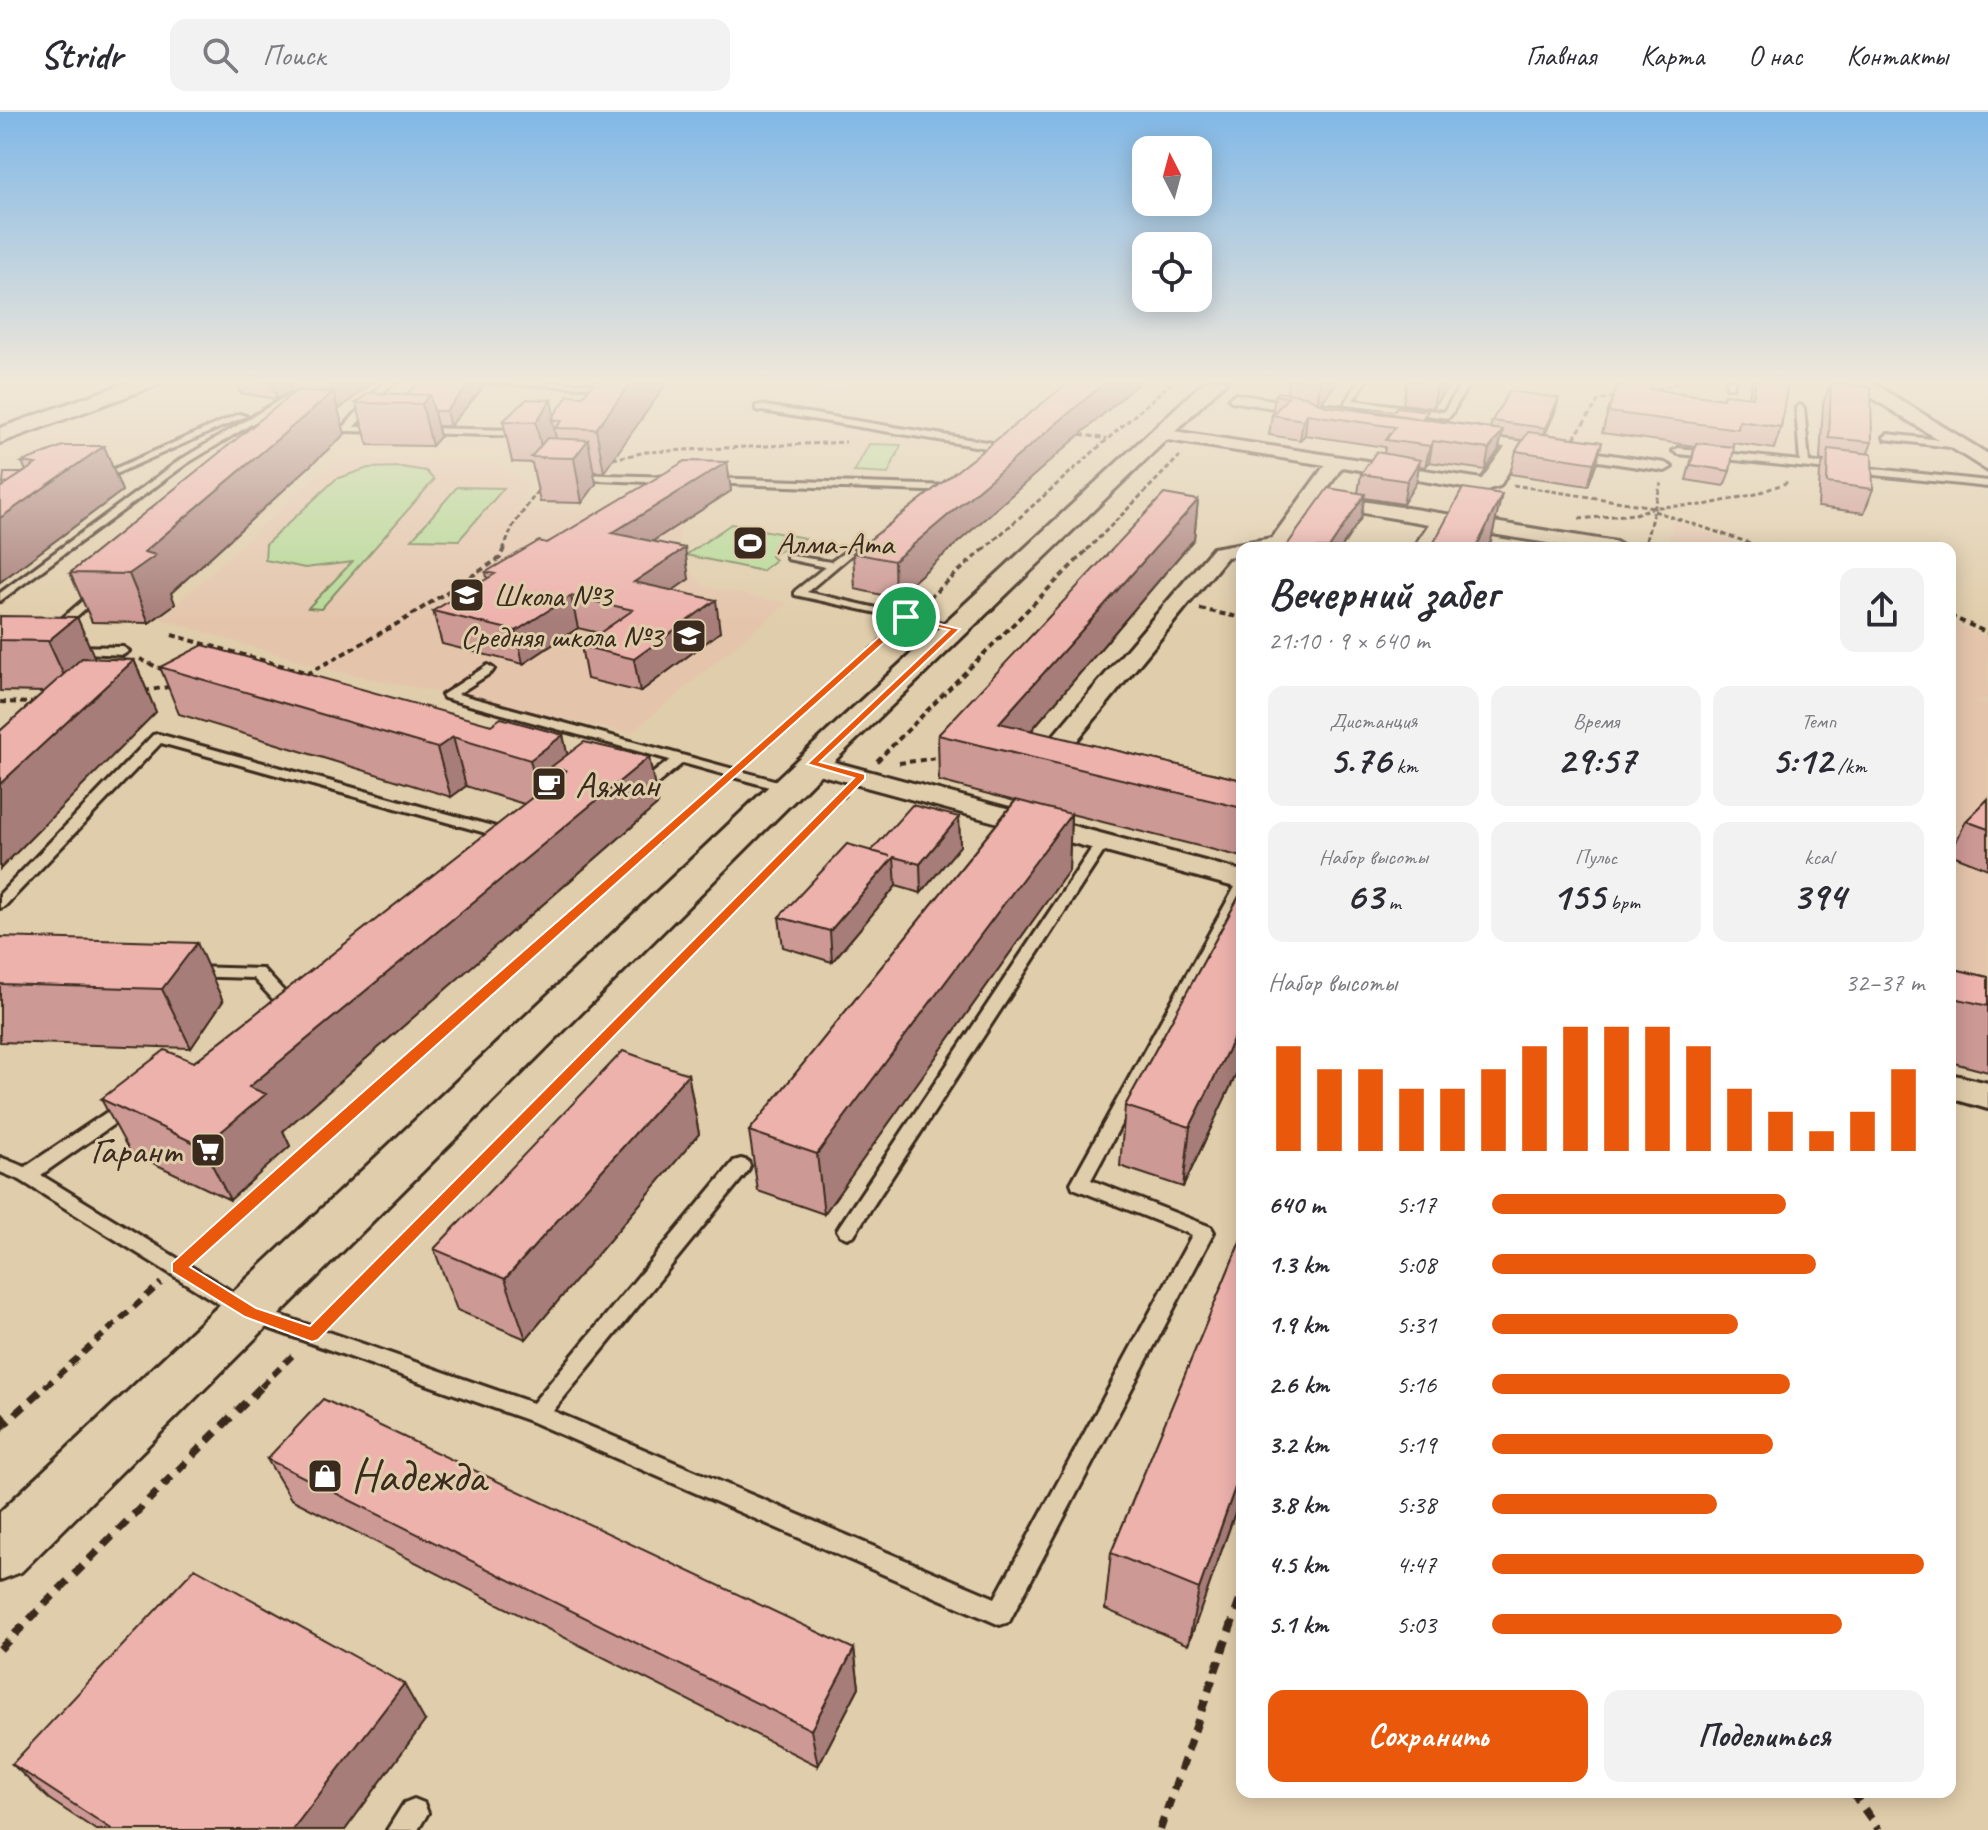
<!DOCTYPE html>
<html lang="ru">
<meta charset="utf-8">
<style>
body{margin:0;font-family:Caveat,sans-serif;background:#f2f2f3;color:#2b2b33;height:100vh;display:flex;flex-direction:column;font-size:30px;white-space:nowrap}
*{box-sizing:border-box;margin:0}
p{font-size:26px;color:#7c7c81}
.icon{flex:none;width:44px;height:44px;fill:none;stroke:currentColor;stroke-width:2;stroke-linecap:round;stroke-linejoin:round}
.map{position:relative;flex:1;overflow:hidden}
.details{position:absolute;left:1236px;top:430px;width:720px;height:1256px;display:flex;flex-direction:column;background:#fff;border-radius:16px;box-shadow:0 4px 20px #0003}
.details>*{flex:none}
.needle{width:52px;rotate:354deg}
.controls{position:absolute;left:1132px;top:24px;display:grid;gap:16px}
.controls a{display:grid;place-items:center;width:80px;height:80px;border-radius:16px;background:#fff;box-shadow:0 4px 20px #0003;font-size:40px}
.pin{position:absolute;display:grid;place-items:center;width:68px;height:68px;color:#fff;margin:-34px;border:4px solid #fff;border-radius:50%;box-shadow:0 2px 8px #0007}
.round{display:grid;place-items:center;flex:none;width:84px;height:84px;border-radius:16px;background:#f2f2f3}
.head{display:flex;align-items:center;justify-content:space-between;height:136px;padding:0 32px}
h1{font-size:44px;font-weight:700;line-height:60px}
.stats{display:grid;grid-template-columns:repeat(3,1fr);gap:12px;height:136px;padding:8px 32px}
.stats div{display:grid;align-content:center;border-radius:16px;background:#f2f2f3;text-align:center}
.stats b{font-size:40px;font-weight:700}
.stats small{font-size:22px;font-weight:400}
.stats p{font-size:22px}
.chart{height:224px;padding:16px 32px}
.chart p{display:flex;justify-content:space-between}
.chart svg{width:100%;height:144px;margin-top:8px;stroke:#ea580c;stroke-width:6}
.cta{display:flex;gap:16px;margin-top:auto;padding:16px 32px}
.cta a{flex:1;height:92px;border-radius:16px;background:#ea580c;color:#fff;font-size:32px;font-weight:700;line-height:92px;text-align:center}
.cta a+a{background:#f2f2f3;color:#2b2b33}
ul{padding:0 32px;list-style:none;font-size:26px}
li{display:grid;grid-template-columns:128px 96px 1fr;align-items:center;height:60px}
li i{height:20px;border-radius:10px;background:#ea580c}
header{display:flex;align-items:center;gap:48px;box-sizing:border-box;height:112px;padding:0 40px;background:#fff;border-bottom:2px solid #e1e1e2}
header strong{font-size:38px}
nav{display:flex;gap:44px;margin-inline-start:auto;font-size:28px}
.search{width:560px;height:72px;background:#f2f2f3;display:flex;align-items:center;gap:20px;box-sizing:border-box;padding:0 28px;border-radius:16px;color:#7c7c81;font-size:30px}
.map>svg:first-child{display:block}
.built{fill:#e4c5ac}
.green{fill:#b4d995;stroke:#78825a;stroke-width:2}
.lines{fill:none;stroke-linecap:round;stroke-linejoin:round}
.service-casing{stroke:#3b2a1e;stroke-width:6}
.pedestrian-casing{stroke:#3b2a1e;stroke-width:6}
.minor-casing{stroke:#3b2a1e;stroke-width:6}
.tertiary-casing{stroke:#3b2a1e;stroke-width:6}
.path-far4{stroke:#3b2a1e;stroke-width:3;stroke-dasharray:5 3;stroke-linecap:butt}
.path-far3{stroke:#3b2a1e;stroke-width:4;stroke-dasharray:6 4;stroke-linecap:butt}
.path-far2{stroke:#3b2a1e;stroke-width:5;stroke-dasharray:7 6;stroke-linecap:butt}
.path-far1{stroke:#3b2a1e;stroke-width:6;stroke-dasharray:10 7;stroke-linecap:butt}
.path{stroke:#3b2a1e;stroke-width:8;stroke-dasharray:12 9;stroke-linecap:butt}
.service{fill:#e0cdab;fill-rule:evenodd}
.pedestrian{fill:#e0cdab;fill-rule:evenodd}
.minor{fill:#e0cdab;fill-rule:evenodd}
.tertiary{fill:#e0cdab;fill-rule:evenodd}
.wall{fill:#cd9995;stroke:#3b2a1e;stroke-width:2}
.shaded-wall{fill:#a77d79;stroke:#3b2a1e;stroke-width:2}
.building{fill:#eeb2ad;stroke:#3b2a1e;stroke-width:2}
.route{fill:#ea580c;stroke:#fff;stroke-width:2;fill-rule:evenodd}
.labels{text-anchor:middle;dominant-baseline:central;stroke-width:6;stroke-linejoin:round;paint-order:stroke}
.far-poi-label{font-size:32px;fill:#3b2a1e;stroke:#e0cdab;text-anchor:start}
.poi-label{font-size:38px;fill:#3b2a1e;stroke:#e0cdab;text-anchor:start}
.near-poi-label{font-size:46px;fill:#3b2a1e;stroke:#e0cdab;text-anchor:start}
</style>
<header>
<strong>Stridr</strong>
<div class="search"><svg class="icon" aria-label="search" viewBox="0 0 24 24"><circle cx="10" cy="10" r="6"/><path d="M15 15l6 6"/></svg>Поиск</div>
<nav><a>Главная</a><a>Карта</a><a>О нас</a><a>Контакты</a></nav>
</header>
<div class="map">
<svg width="1988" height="1718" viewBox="0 0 1988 1718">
<rect width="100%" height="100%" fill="#e0cdab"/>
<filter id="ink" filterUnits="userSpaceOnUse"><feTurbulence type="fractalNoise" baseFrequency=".0125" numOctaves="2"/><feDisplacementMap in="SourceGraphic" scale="16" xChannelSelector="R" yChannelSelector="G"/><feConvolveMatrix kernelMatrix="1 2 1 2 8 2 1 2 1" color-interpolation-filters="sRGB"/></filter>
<g filter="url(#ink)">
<path class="built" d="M745,268H862L840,284Z
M335,347L490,350L529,371L517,397L681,401L678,444L705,475L787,491L631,621L330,558L161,507Z
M1673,409L1755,436H1666Z
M1950,509L1988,526V587L1975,589L1988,593V871L1950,861Z"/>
<path class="green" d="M869,332L901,333L888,362L854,360Z
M401,355L426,359L434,368L321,497L308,496L352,450L305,456L265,448L266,432L336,367L368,356Z
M457,375L504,376L459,428L412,427Z
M731,412L805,426C793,435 782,436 771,444L775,448L762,459L686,443Z"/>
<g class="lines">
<defs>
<path id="service" d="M390,268H400L387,276L354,315H384L388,318L387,320L344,319V315L381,272Z
M455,268L610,272L614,274L610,276L459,270Z
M1359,268H1367L1353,288L1444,300L1463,268H1471L1451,303L1447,306L1345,292Z
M1727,268H1735L1733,275H1727Z
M295,279L302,281L186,352L0,489V481L180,348Z
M759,293L1005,333L1010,336L1005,339L756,298V294Z
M1800,293L1804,296L1809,350L1988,369V375L1678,342L1673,339L1678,336L1800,349L1796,296Z
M239,302L246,304L97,370L89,368Z
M419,316L524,318L528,321L524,324L416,321L415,319Z
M1888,322L1958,330L1963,333L1958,336L1885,327L1884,325Z
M573,362L674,365L679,368L674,371L570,367V363Z
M709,366L954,374L959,377L954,380L706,371V367Z
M849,437L878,444L873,447L851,443L807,480L960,515V519L795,483V479L825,455L787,447V443L831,450Z
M95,478L104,480L60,519H52V515Z
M70,534L123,535L129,539L123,543L66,540L64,538Z
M488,553L494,557L492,560L458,582L792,673L794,676L787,680L683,651L652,676L629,673V667L644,668L670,648L444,586L442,583Z
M158,622L514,720L516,723L514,726H504L161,631L5,794L0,796V782L153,623Z
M1103,726L1110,730L854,1123L847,1126L840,1123L837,1118L840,1113L1096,730Z
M1242,771V789L1091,1068L1211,1115L1214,1120L1009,1510L1000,1513L530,1309L243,1207L20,1068L0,1060V1045L25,1055L122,990H134L137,994L134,998L41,1063L257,1195L533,1291L734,1049L741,1047L748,1049L750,1054L748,1059L553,1299L995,1486L1192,1123L1073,1076L1071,1071L1235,775Z
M190,855L263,857L302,899L294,904L288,903L253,866L184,864L182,860L184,856Z
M414,1687L424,1691L428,1701L418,1718H387L404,1691Z"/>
<path id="pedestrian" d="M1235,282L1304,293L1310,297L1304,301L1231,289L1229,286Z
M1469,322L1665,351L1672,355L1665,359L1464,329V323Z"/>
<path id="minor" d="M1161,317L1482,367L1509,329H1521L1524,333L1500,374L1489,377L1470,406L1616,430L1626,436H1578L1455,416L1444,418L1433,436H1413L1429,412L1316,393L1286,435L1242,436V443L1227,445L1065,643H1047L1043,637L1047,631L1213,436L1272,426L1325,353L1155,326L1152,322ZM1342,355L1470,377L1452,403L1323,383Z
M812,644L1242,759V777L803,658L799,652L803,646Z
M1950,962L1988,971V997L1950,986Z"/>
<path id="tertiary" d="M134,268H163L160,272L0,331V316Z
M1206,268H1228L824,659L21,1460L0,1468V1400L800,645Z
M1844,268H1868L1988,342V359Z"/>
</defs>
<use href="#service" class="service-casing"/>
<use href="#pedestrian" class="pedestrian-casing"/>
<use href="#minor" class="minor-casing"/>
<use href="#tertiary" class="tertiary-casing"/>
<path class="path-far4" d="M1649,279L1689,268
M1073,321L1107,327
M1574,326L1599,288L1619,284
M613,347L646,340L846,330
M1513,373L1654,395
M1654,399L1765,436
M1579,407L1635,402L1655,395L1704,393L1756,382L1788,370
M1644,436L1661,371
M503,438L513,414L541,374
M983,438L1174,268
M1087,438L1180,344"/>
<path class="path-far3" d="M921,493L985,436
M1200,497L1242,506
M1950,504L1988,521
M172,523L309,561L402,509L500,446L504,436
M140,547L163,558
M144,579L174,574
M0,590L35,591
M752,647L892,518
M877,649L1089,436
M899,651L945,645"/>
<path class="path-far2" d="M432,927L720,674
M604,927L845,682"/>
<path class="path-far1" d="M195,1140L434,925
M330,1205L606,925
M45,1275L161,1171
M261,1275L295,1241"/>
<path class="path" d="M0,1302L5,1311
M0,1316L47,1273
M0,1537L263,1273
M1852,1680L1879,1718
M1160,1718L1242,1482"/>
<use href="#service" class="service"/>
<use href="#pedestrian" class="pedestrian"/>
<use href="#minor" class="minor"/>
<use href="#tertiary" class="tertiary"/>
</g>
<path class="wall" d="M236,268H375L338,298L345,322L171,481L175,492L149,511L92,510L70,461L292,283L291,279L277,287L240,281Z
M596,268L604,360H593L596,372L582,391L540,390L532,351L512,350L503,309L551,288L554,305L583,284Z
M1072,268L895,486L855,477L853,441Z
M1289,268H1339L1321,290L1426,306L1425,307L1490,316L1492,309L1555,300L1545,322L1602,330L1596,352L1588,374L1510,362L1516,339L1522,328L1502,325L1498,339L1485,358L1429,350L1425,355L1419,354L1416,371L1403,392L1364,386L1361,406L1341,436H1285L1358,381L1361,362L1384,342L1385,335L1305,323L1300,328L1269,323L1275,283L1287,281Z
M1407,268H1451L1433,296L1403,292Z
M1630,268H1654L1651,277L1723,287L1749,285L1752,268H1788L1781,315L1774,337L1733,331L1730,359L1724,374L1686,368L1695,334L1602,321L1608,300L1627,274Z
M1831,270L1872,330L1868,341L1873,377L1864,401L1818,395L1820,360L1824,349L1820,348L1823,292Z
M481,278L450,314H438L440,325L432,334L368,333L356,291L406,282Z
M104,334L122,379L0,470V376L4,374L3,371L26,359L22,350Z
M727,350L731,379L652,429L689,467L673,478L720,520L640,580L587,567L581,534L599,521L578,516L523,552L442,532L433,499L487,467L486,460L547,431Z
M1198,388L1194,427L1031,619L1242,668V745L1071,702L1069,758L824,1102L758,1079L749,1019L1015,689L939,669L938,623Z
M0,504L95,547L134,548L156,600L0,757V619L44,580L0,579Z
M160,555L491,613L563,623L567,643L658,692L283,1019L290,1034L230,1088L130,1040L101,987L194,950L524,692L466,674L451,685L179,602Z
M1988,687V757L1950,742L1966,709Z
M959,705L960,734L921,781L896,774L832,850L783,835L779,805L871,739Z
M1242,779V950L1183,1075L1120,1054L1125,994Z
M0,825L223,889L191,936L0,930Z
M1950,856L1988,865V960L1950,950Z
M688,962L699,1022L526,1227L457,1198L434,1137Z
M1242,1125V1381L1188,1533L1105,1497L1111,1441Z
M267,1347L854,1537L859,1575L818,1654L291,1387Z
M425,1609L345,1718H96L49,1687L12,1652Z"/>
<path class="shaded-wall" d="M271,268H287L291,279L277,287Z
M330,268H375L338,298Z
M474,268H479L481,278L450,314L446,299Z
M633,268H669L604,360L596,317Z
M1108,268H1142L895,486L894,449Z
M1320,268H1339L1317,296Z
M1438,268H1451L1433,296Z
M333,280L345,322L171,481L175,492L149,511L129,462L144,440Z
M430,283L440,325L432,334L422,292Z
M1559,286L1555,300L1541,331L1545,316Z
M551,288L555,308L552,307L557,331L543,346L536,310Z
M1307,302L1305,323L1300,328L1303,308Z
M1503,318L1498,339L1485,358L1489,337Z
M588,328L596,372L582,391L574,346Z
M1433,329L1429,350L1425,355L1430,334Z
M1602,330L1596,352L1588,374L1594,351Z
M104,334L122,379L0,470V406Z
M1420,348L1416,371L1403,392L1407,369Z
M727,350L731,379L617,452L612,421Z
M1365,382L1361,406L1341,436H1329Z
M1502,382L1491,429L1488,436H1476Z
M1198,388L1194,427L1012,641L999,611Z
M685,436L689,467L639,502L634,470Z
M571,484L578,516L523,552L516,519Z
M716,488L720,520L640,580L634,547Z
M77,505L99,556L72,581L48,529Z
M134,548L156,600L0,757V672Z
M563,623L574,672L566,659L551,655L558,684L542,697L530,648Z
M453,625L466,674L451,685L437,636Z
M649,645L658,692L283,1019L290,1034L230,1088L203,1035L249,975Z
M1071,702L1069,758L824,1102L817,1042Z
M959,705L960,734L921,781L920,752Z
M894,745L896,774L832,850L830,819Z
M197,831L223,889L191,936L162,877Z
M1242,909V950L1183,1075L1190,1015Z
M688,962L699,1022L526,1227L505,1167Z
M1242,1356V1381L1188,1533L1199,1477Z
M854,1537L859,1575L818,1654L811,1618Z
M404,1572L425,1609L345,1718H292Z"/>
<path class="building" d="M423,268H474L446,299H434L430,283L406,282Z
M596,268H633L596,317L556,316L562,309L552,307L568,283L583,284Z
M1072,268H1108L894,449L853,441Z
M1630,268H1653L1650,277L1723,287L1724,282L1753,285L1756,268H1788L1781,315L1739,309L1738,317L1608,300L1618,273L1627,274Z
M1831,270L1871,275L1872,330L1829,326Z
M296,279L333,280L144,440L156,443L129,462L70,461Z
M1509,279L1559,286L1545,316L1492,309Z
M1278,280L1305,284L1326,294L1503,318L1489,337L1433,329L1430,334L1386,328L1395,315L1307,302L1303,308L1272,303L1288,285L1275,283Z
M368,281L430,283L422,292L356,291Z
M527,287L551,288L536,310L503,309Z
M1321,290L1394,299L1397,295L1428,299L1422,307Z
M1528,320L1602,330L1594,351L1516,339Z
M547,326L588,328L574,346L531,345Z
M1696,331L1734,335L1730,359L1691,353Z
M63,334H104L0,406V376L36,352L22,350Z
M1828,337L1872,342L1873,377L1827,371Z
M1376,340L1420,348L1407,369L1361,362Z
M685,349L727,350L612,421L685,436L634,470L716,488L634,547L581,534L633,498L571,484L516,519L433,499L495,462L486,460L539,429L547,431Z
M4,361H23L6,372L3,371Z
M1328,376L1365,382L1329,436H1285Z
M1463,376L1502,382L1476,436H1431Z
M1164,382L1198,388L999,611L1242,668V696L938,623Z
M0,504L77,505L48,529L0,528Z
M203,533L491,613L501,606L563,623L530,648L453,625L437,636L160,555Z
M82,546L134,548L0,672V619Z
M584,630L649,645L249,975L266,982L203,1035L101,987L165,938L194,950L566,659L551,655Z
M1988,687V717L1966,709Z
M1016,688L1071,702L817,1042L749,1019Z
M912,693L959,705L920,752L894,745L830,819L779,805L847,732L890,744L871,739Z
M1242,779V909L1190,1015L1125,994Z
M0,825L197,831L162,877L0,872Z
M1950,856L1988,865V894L1950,885Z
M623,939L688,962L505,1167L434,1137Z
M1242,1125V1356L1199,1477L1111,1441Z
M323,1287L854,1537L811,1618L267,1347Z
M195,1456L404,1572L292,1718H113L12,1652Z"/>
</g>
<linearGradient id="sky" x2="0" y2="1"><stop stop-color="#81b8e7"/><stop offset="0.53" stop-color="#f1e8d9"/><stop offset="1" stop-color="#f1e8d9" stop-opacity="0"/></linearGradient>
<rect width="1988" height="509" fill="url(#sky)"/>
<path class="route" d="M903,503L960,517L820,650L865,662V667L318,1228L312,1230L245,1205L172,1160V1151C412,931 662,723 903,503ZM908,509L949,518L807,652L854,666L310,1214L256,1196L190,1155Z"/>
<defs>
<symbol id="stadium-square" viewBox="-11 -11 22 22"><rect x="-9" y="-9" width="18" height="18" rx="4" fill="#3b2a1e" stroke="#e0cdab"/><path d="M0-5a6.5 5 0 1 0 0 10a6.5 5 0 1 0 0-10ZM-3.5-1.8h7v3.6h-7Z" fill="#fff"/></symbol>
<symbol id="school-square" viewBox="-11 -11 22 22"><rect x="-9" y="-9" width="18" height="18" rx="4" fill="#3b2a1e" stroke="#e0cdab"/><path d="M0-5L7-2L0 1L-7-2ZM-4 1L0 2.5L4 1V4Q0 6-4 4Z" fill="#fff"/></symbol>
<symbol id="cafe-square" viewBox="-11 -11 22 22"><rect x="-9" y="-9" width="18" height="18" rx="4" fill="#3b2a1e" stroke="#e0cdab"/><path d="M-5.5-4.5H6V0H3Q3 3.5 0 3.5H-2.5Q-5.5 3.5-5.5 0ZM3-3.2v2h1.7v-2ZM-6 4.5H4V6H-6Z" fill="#fff"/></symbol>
<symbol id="supermarket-square" viewBox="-11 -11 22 22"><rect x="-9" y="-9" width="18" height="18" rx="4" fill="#3b2a1e" stroke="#e0cdab"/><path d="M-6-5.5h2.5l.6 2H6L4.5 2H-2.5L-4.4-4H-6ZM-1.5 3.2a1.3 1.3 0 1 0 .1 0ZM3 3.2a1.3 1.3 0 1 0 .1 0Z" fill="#fff"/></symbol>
<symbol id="shop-square" viewBox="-11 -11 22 22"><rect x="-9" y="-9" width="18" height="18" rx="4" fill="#3b2a1e" stroke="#e0cdab"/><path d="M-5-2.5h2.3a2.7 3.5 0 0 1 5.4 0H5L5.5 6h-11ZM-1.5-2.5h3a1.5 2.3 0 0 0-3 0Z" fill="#fff"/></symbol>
</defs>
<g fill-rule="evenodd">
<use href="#stadium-square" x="730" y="411" width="40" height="40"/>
<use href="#school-square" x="447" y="463" width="40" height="40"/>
<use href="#school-square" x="669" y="504" width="40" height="40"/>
<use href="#cafe-square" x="529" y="652" width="40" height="40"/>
<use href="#supermarket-square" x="188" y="1018" width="40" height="40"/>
<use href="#shop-square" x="305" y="1344" width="40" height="40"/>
</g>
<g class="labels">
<g class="far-poi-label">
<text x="776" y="431">Алма-Ата</text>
<text x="493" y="483">Школа №3</text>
<text x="663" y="524" text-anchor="end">Средняя школа №3</text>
</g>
<g class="poi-label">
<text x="575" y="672">Аяжан</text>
<text x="182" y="1038" text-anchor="end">Гарант</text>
</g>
<g class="near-poi-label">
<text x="351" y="1364">Надежда</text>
</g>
</g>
</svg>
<div class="controls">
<a><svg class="needle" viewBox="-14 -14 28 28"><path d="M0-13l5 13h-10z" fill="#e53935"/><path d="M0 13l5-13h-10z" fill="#7c7c81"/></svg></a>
<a><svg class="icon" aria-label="locate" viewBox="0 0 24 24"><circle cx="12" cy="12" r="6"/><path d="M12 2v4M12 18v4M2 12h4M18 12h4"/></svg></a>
</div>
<div class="pin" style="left:906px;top:505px;background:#1e9e55"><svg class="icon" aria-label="arrive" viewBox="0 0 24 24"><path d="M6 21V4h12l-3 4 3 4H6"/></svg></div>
<section class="details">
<div class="head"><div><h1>Вечерний забег</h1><p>21:10 · 9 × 640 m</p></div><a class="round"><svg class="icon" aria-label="share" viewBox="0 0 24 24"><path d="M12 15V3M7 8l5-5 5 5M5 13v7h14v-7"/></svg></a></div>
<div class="stats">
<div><p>Дистанция</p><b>5.76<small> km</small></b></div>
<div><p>Время</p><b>29:57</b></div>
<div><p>Темп</p><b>5:12<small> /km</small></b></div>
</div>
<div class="stats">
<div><p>Набор высоты</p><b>63<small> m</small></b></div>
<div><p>Пульс</p><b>155<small> bpm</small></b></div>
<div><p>kcal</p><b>394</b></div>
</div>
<div class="chart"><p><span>Набор высоты</span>32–37 m</p>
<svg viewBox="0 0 160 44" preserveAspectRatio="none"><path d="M5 44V12M15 44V19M25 44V19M35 44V25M45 44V25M55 44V19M65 44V12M75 44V6M85 44V6M95 44V6M105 44V12M115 44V25M125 44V32M135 44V38M145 44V32M155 44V19"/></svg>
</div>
<ul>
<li><b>640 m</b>5:17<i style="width:68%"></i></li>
<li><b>1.3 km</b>5:08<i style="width:75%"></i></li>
<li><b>1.9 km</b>5:31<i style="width:57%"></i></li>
<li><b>2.6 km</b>5:16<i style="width:69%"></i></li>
<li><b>3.2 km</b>5:19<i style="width:65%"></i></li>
<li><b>3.8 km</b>5:38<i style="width:52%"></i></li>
<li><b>4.5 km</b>4:47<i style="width:100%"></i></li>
<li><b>5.1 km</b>5:03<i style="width:81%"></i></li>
</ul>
<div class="cta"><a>Сохранить</a><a>Поделиться</a></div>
</section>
</div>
